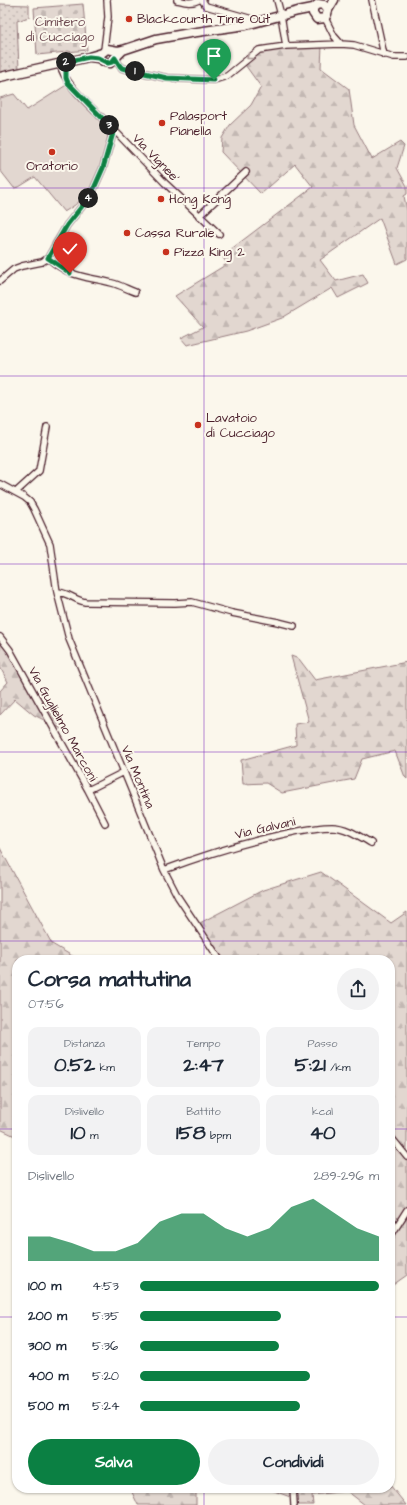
<!DOCTYPE html>
<html lang="it">
<meta charset="utf-8">
<style>
body{margin:0;font-family:"Architects Daughter",sans-serif;background:#f2f2f3;color:#1f2937;height:100vh;display:flex;flex-direction:column;font-size:15px;white-space:nowrap}
*{box-sizing:border-box;margin:0}
p{font-size:13px;color:#747a83}
.icon{flex:none;width:22px;height:22px;fill:none;stroke:currentColor;stroke-width:2;stroke-linecap:round;stroke-linejoin:round}
.map{position:relative;flex:1;overflow:hidden}
.details{position:absolute;left:12px;top:955px;width:383px;height:538px;display:flex;flex-direction:column;background:#fff;border-radius:16px;box-shadow:0 1px 3px #0004}
.details>*{flex:none}
.pin{position:absolute;display:grid;place-items:center;width:34px;height:34px;color:#fff;margin:-41px -17px;border-radius:50% 50% 50% 0;rotate:-45deg;box-shadow:0 0 4px #0007}
.pin .icon{rotate:45deg}
.km{position:absolute;width:20px;height:20px;margin:-10px;border-radius:50%;background:#222;color:#fff;font-size:11px;line-height:20px;text-align:center}
.round{display:grid;place-items:center;flex:none;width:42px;height:42px;border-radius:21px;background:#f2f2f3}
.head{display:flex;align-items:center;justify-content:space-between;height:68px;padding:0 16px}
h1{font-size:22px;font-weight:700;line-height:30px}
.stats{display:grid;grid-template-columns:repeat(3,1fr);gap:6px;height:68px;padding:4px 16px}
.stats div{display:grid;align-content:center;border-radius:10px;background:#f2f2f3;text-align:center}
.stats b{font-size:20px;font-weight:700}
.stats small{font-size:11px;font-weight:400}
.stats p{font-size:11px}
.chart{height:112px;padding:8px 16px}
.chart p{display:flex;justify-content:space-between}
.chart svg{width:100%;height:72px;margin-top:4px;fill:#0b8043;opacity:.7}
.action{display:flex;gap:8px;margin-top:auto;padding:8px 16px}
.action a{flex:1;height:46px;border-radius:24px;background:#0b8043;color:#fff;font-size:16px;font-weight:700;line-height:46px;text-align:center}
.action a+a{background:#f2f2f3;color:#1f2937}
ul{padding:0 16px;list-style:none;font-size:13px}
li{display:grid;grid-template-columns:64px 48px 1fr;align-items:center;height:30px}
li i{height:10px;border-radius:5px;background:#0b8043}
.map>svg:first-child{display:block}
.forest{fill:url(#forest-firs);stroke:#967b7e}
.cemetery{fill:url(#cemetery-stones);stroke:#967b7e}
.park{fill:url(#park-dots);stroke:#967b7e}
.pitch{fill:#e2d7d0;stroke:#967b7e}
.lines{fill:none;stroke-linecap:round;stroke-linejoin:round}
.minor-casing{stroke:#4a1f2b;stroke-width:8}
.secondary-casing{stroke:#4a1f2b;stroke-width:11}
.minor{stroke:#fbf7ec;stroke-width:5.5}
.secondary{stroke:#fbf7ec;stroke-width:8}
.oneway{stroke:#ab9695}
.route-casing{stroke:#fff;stroke-width:8}
.route{stroke:#0b8043;stroke-width:5}
.grid{fill:none;stroke:#7b2cbf;stroke-width:1;stroke-opacity:0.55}
.poi-dot{fill:#c8321e;stroke:#fbf7ec;stroke-width:1.5}
.labels{text-anchor:middle;dominant-baseline:central;stroke-width:4;stroke-linejoin:round;paint-order:stroke}
.poi-label{font-size:13px;fill:#4a1f2b;stroke:#fbf7ec;text-anchor:start}
.park-label{font-size:13px;fill:#704d54;stroke:#fbf7ec}
.street-label{font-size:13px;fill:#4a1f2b;stroke:#fbf7ec}
</style>
<div class="map">
<svg width="407" height="1505" viewBox="0 0 407 1505">
<defs>
<pattern id="forest-firs" width="22" height="20" patternUnits="userSpaceOnUse"><rect width="22" height="20" fill="#e2d7d0"/><path d="M5 1l3.5 6h-7zM16 11l3.5 6h-7z" fill="#c3b8b3"/></pattern>
<pattern id="cemetery-stones" width="16" height="16" patternUnits="userSpaceOnUse"><rect width="16" height="16" fill="#e2d7d0"/><path d="M2 7V4a2 2 0 0 1 4 0v3zM10 15v-3a2 2 0 0 1 4 0v3z" fill="#c3b8b3"/></pattern>
<pattern id="park-dots" width="8" height="8" patternUnits="userSpaceOnUse"><rect width="8" height="8" fill="#e2d7d0"/><path d="M2 2h.1M6 6h.1" fill="none" stroke="#c3b8b3" stroke-width="1.8" stroke-linecap="round"/></pattern>
</defs>
<rect width="100%" height="100%" fill="#fbf7ec"/>
<filter id="ink" filterUnits="userSpaceOnUse"><feTurbulence type="fractalNoise" baseFrequency=".025" numOctaves="2"/><feDisplacementMap in="SourceGraphic" scale="8" xChannelSelector="R" yChannelSelector="G"/><feConvolveMatrix kernelMatrix="1 2 1 2 8 2 1 2 1" color-interpolation-filters="sRGB"/></filter>
<g filter="url(#ink)">
<path class="forest" d="M322,45L321,68L349,89L354,125L372,159L400,142L404,146L397,168L407,186V194L404,196L407,211V259L397,264L380,218L320,260L336,281L363,274L368,283L338,298L332,288L282,318L246,331L187,345L181,338L203,327L175,296L227,264L222,256L313,187L295,164L261,194L221,152L222,138L230,125L251,105L261,87L243,62L259,50Z
M0,637L62,729L34,715L15,699L0,715V691L8,682L0,667Z
M291,656L299,659L315,680L407,662V779L405,777L395,751L362,759L354,779L282,793L266,783L243,784L241,760L296,745L295,724L309,722Z
M0,848L52,944L79,960H17V1137L0,1129Z
M321,872L391,923L407,912V1275L390,1287V960H220L196,925L263,890Z
M390,1485L406,1505H365L347,1491L312,1495L313,1505H294L293,1498L266,1488H390Z
M130,1488H196V1505H138Z"/>
<path class="cemetery" d="M83,4L87,50L37,55L34,8Z"/>
<path class="park" d="M0,4L29,5V17L17,21L19,69L0,74Z"/>
<path class="pitch" d="M68,84L106,126C113,140 96,183 85,196C79,203 72,207 64,212L35,177L19,187L14,188L0,170V98L14,94L27,110Z"/>
<g class="lines">
<defs>
<path id="minor" d="M177,0C185,2 191,4 199,0
M202,0L206,6L252,19L254,23
M277,0L281,15L286,46
M372,0L384,55
M325,18L334,36L341,44
M104,50L108,17L107,0
M115,58L120,66L122,68L167,78L214,80L227,76L259,50L286,46L341,44L354,45L394,57H407
M60,64C64,85 94,109 109,125L113,133
M113,133H117L165,183L219,234
M199,216L246,172
M48,258C71,278 85,276 112,283C120,285 127,289 135,292
M0,281L14,269L22,266L42,262L48,258L67,225L91,195L103,168L113,133
M0,484L24,497L30,502L34,509L50,544L57,592L69,639L124,772L164,870L178,897L220,960
M16,492L39,471L47,427
M57,592C67,592 75,600 85,602L175,603L192,602L232,613L278,622L294,626
M0,637L10,650L88,790L105,823
M88,790L124,772
M164,870C204,855 242,843 284,834C299,831 316,827 332,827C346,827 359,836 371,843
M390,1136L407,1157
M390,1237L407,1210
M293,1488L294,1505"/>
<path id="secondary" d="M328,10L324,5L318,4L313,8V13L317,19L325,18L327,14L328,10L334,0
M90,57L98,58L105,62L110,63L123,50
M0,77L89,57L102,53L107,49L118,51L123,50L156,39L190,33L246,25L298,11L313,8"/>
</defs>
<use href="#minor" class="minor-casing"/>
<use href="#secondary" class="secondary-casing"/>
<use href="#minor" class="minor"/>
<use href="#secondary" class="secondary"/>
</g>
<defs><path id="oneway-chevron" d="M-2-3.5L2.5 0L-2 3.5" fill="none" stroke-width="1.6" stroke-linecap="round" stroke-linejoin="round"/></defs>
<use class="oneway" href="#oneway-chevron" transform="translate(249 57) rotate(142)"/>
</g>
<g class="lines" filter="url(#ink)">
<defs>
<path id="route" d="M70,273L48,258L67,225L91,195L103,168L113,133L109,125L68,83L66,78V62L89,57L98,58L108,63L112,62L115,58L120,66L122,68L167,78L214,80"/>
</defs>
<use href="#route" class="route-casing"/>
<use href="#route" class="route"/>
</g>
<path class="grid" d="M204,0V960M0,188H407M0,376H407M0,564H407M0,752H407M0,941H407M0,1129H17M390,1129H407M0,1317H17M390,1317H407M204,1488V1505"/>
<g class="poi-dot">
<circle cx="129" cy="19" r="4"/>
<circle cx="162" cy="123" r="4"/>
<circle cx="52" cy="152" r="4"/>
<circle cx="161" cy="199" r="4"/>
<circle cx="127" cy="233" r="4"/>
<circle cx="166" cy="252" r="4"/>
<circle cx="198" cy="425" r="4"/>
</g>
<g class="labels">
<g class="poi-label">
<text x="137" y="19">Blackcourth Time Out</text>
<text x="170" y="116">Palasport<tspan x="170" dy="15">Pianella</tspan></text>
<text x="52" y="166" text-anchor="middle">Oratorio</text>
<text x="169" y="199">Hong Kong</text>
<text x="135" y="233">Cassa Rurale</text>
<text x="174" y="252">Pizza King 2</text>
<text x="206" y="418">Lavatoio<tspan x="206" dy="15">di Cucciago</tspan></text>
</g>
<g class="park-label">
<text x="60" y="22">Cimitero<tspan x="60" dy="15">di Cucciago</tspan></text>
</g>
<g class="street-label">
<text transform="translate(156 158) rotate(46)">Via Vignee'</text>
<text transform="translate(63 724) rotate(61)">Via Guglielmo Marconi</text>
<text transform="translate(138 777) rotate(67)">Via Montina</text>
<text transform="translate(265 828) rotate(-13)">Via Galvani</text>
</g>
</g>
</svg>
<div class="pin" style="left:214px;top:80px;background:#1e9e55"><svg class="icon" aria-label="arrive" viewBox="0 0 24 24"><path d="M6 21V4h12l-3 4 3 4H6"/></svg></div>
<div class="pin" style="left:70px;top:273px;background:#d93025"><svg class="icon" aria-label="check" viewBox="0 0 24 24"><path d="M5 12l5 5 9-10"/></svg></div>
<b class="km" style="left:135px;top:71px">1</b>
<b class="km" style="left:66px;top:62px">2</b>
<b class="km" style="left:109px;top:125px">3</b>
<b class="km" style="left:88px;top:198px">4</b>
<section class="details">
<div class="head"><div><h1>Corsa mattutina</h1><p>07:56</p></div><a class="round"><svg class="icon" aria-label="share" viewBox="0 0 24 24"><path d="M12 15V3M7 8l5-5 5 5M5 13v7h14v-7"/></svg></a></div>
<div class="stats">
<div><p>Distanza</p><b>0.52<small> km</small></b></div>
<div><p>Tempo</p><b>2:47</b></div>
<div><p>Passo</p><b>5:21<small> /km</small></b></div>
</div>
<div class="stats">
<div><p>Dislivello</p><b>10<small> m</small></b></div>
<div><p>Battito</p><b>158<small> bpm</small></b></div>
<div><p>kcal</p><b>40</b></div>
</div>
<div class="chart"><p><span>Dislivello</span>289–296 m</p>
<svg viewBox="0 0 160 44" preserveAspectRatio="none"><path d="M0 44V29L10 29L20 33L30 38L40 38L50 33L60 20L70 15L80 15L90 24L100 29L110 24L120 11L130 6L140 15L150 24L160 29V44z"/></svg>
</div>
<ul>
<li><b>100 m</b>4:53<i style="width:100%"></i></li>
<li><b>200 m</b>5:35<i style="width:59%"></i></li>
<li><b>300 m</b>5:36<i style="width:58%"></i></li>
<li><b>400 m</b>5:20<i style="width:71%"></i></li>
<li><b>500 m</b>5:24<i style="width:67%"></i></li>
</ul>
<div class="action"><a>Salva</a><a>Condividi</a></div>
</section>
</div>
